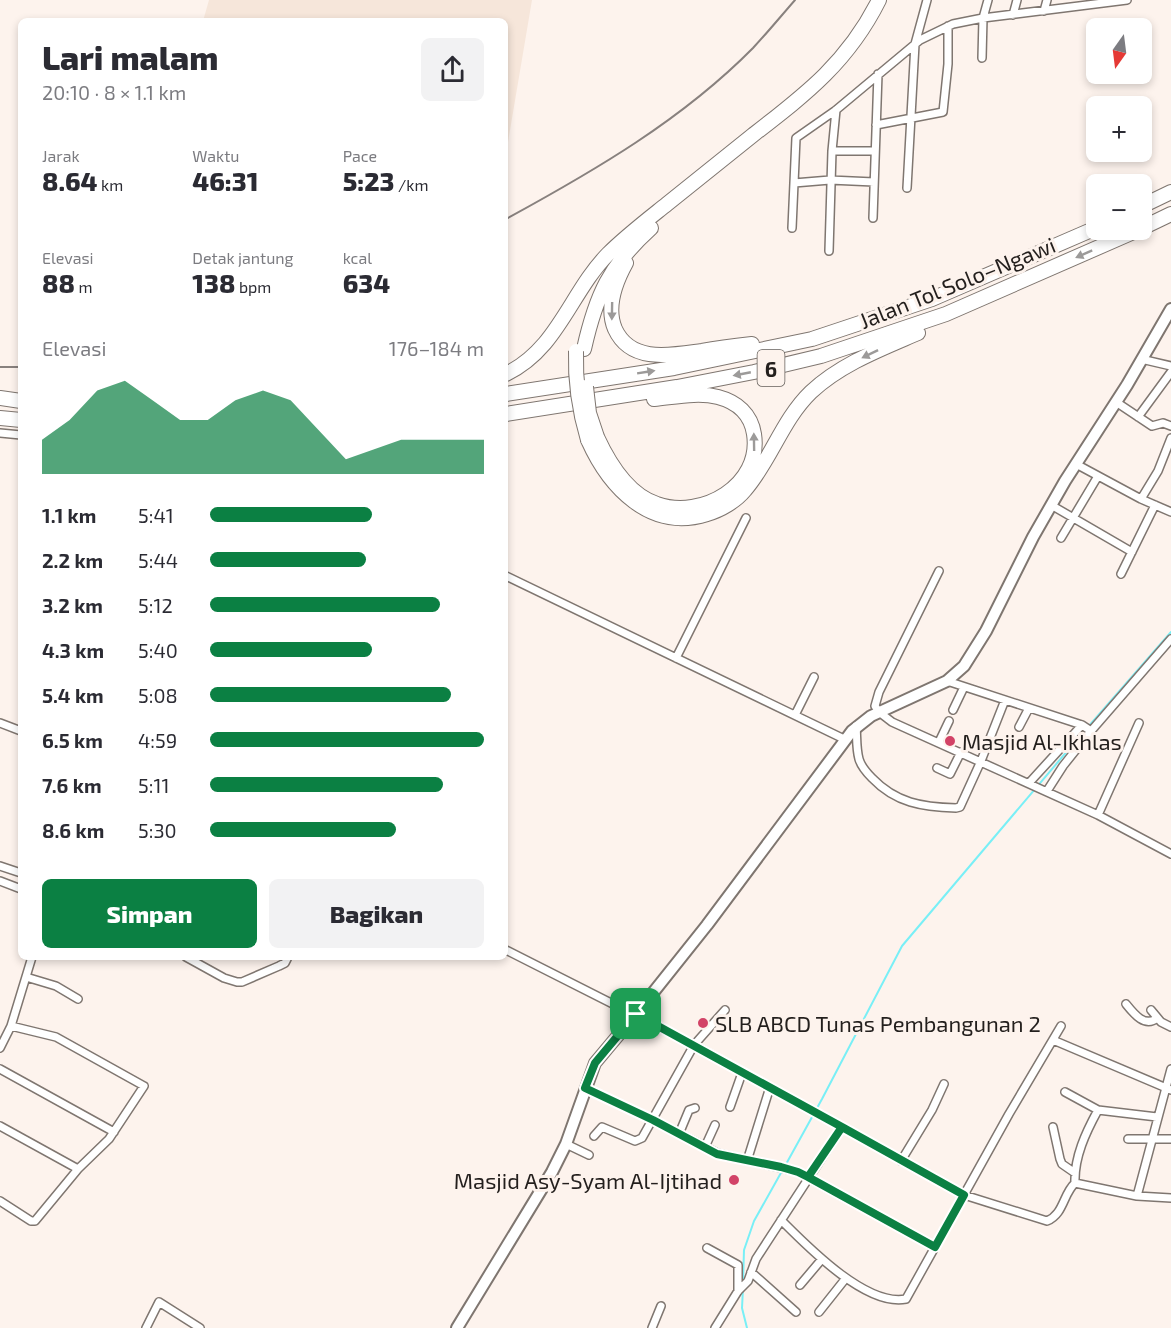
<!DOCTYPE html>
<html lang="id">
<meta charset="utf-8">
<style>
body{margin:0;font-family:"Exo 2",sans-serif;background:#f2f2f3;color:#2b2b33;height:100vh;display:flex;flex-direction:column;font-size:22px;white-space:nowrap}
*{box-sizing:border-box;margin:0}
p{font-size:20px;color:#7c7c81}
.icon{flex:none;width:33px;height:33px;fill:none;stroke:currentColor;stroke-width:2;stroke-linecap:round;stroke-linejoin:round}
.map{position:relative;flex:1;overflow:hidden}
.side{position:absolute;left:18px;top:18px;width:490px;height:942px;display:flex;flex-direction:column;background:#fff;border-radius:9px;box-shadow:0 3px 9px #0003}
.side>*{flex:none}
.needle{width:39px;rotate:194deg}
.controls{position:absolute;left:1086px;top:18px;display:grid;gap:12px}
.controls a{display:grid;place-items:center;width:66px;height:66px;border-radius:9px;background:#fff;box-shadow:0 3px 9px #0003;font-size:30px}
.pin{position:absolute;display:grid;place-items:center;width:51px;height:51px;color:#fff;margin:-26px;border-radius:12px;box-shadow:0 3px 9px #0006}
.round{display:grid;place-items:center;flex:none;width:63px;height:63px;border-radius:9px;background:#f2f2f3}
.head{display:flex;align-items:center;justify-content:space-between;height:102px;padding:0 24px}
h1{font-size:33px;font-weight:800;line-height:45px}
.metrics{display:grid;grid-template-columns:repeat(3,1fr);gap:9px;height:102px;padding:6px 24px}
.metrics div{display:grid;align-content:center}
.metrics b{font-size:26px;font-weight:800}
.metrics small{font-size:16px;font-weight:400}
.metrics p{font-size:16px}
.chart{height:168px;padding:12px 24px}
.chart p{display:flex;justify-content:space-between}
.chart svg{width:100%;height:108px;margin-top:6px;fill:#0b8043;opacity:.7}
.primary-button{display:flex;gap:12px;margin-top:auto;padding:12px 24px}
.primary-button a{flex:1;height:69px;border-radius:9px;background:#0b8043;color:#fff;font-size:24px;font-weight:800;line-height:69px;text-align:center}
.primary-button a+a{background:#f2f2f3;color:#2b2b33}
ul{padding:0 24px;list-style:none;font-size:20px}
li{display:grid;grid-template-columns:96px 72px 1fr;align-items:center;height:45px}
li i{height:15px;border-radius:8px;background:#0b8043}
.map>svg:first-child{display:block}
.built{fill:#f6e6da}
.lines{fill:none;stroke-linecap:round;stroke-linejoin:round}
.stream{stroke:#79eff6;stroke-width:2}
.minor-casing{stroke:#7f7670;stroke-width:10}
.secondary-casing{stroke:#7f7670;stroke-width:14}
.motorway-casing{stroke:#7f7670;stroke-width:16}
.minor{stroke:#fff;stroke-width:7}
.secondary{stroke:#fff;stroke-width:10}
.motorway{stroke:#fff;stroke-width:14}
.rail{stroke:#88817e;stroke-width:2}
.motorway-bridge-casing{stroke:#7f7670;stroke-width:16;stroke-linecap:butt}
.motorway-bridge{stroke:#fff;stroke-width:14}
.oneway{fill:#9c9a99}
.route-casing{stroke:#fff;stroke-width:12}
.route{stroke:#0b8043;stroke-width:8}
.poi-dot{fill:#d24367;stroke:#fdf3ed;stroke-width:2}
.labels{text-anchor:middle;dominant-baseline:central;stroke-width:6;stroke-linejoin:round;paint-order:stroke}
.shield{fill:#fdf3ed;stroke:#645f5b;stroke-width:1.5}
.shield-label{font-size:21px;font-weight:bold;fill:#231f1d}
.street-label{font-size:22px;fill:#231f1d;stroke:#fdf3ed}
.poi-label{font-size:22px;fill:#231f1d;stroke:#fdf3ed;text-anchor:start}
</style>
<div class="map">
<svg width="1171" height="1328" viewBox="0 0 1171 1328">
<rect width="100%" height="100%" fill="#fdf3ed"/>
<path class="built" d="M209,0H532L507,148L506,21H203Z"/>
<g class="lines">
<path class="stream" d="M1088,727L1171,632
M785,1166L822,1099L902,946L1080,736
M743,1282L744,1250L754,1221L782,1171
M743,1288L742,1308L747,1328"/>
<defs>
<path id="minor" d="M1044,11L1047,0
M1013,15L1017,0
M982,58L983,18L988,0
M876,125L943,112L948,64V26
M832,151H875
M794,183L830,180L874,182
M907,188L915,44L927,0
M873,218L878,74
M792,228L796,138L836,110L920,40L953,24L983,18L1127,0
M829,251L832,151L836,110
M1141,359L1171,366
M1116,402L1152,426L1163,423L1171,426
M1138,417L1171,372
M0,433L21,435
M1076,464L1141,499L1171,512
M1141,499L1158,471L1171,438
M1051,505L1132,552
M1061,538L1098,476
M939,571L879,692L875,706L879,712L892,722L1098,815L1171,854
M1121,574L1155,505
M506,576L844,739
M676,658L746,518
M947,681L1082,725L1091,731
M953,710L964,687
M795,715L814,677
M0,723L21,731
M856,726C857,737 856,748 859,759C861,766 866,772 872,778C896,803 922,807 956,808L960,807L981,761L1005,700
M1019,727L1029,708
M939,742L949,721
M937,768L950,774L961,752
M1029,783L1082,725
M1047,791L1063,766L1091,731L1171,639
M1098,815L1139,723
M0,866L21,873
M0,881L21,889
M506,950L694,1045L964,1195L1047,1221C1064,1214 1063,1194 1075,1183L1137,1196L1171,1198
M186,957L224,978L237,982H242L279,966L285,963L288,957
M26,977L56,986L78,999
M1126,1004C1134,1014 1145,1028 1157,1018
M1151,1010L1161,1022L1171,1027
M1053,1040L1171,1090
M0,1048L11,1026L32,957
M0,1069L114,1132
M585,1088L653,1120L717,1153L798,1172L935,1247L1009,1114L1061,1026
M1065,1092L1098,1110L1157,1117
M730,1107L742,1073
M0,1126L78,1169
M1053,1127L1060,1159L1062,1164L1075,1173
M679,1134L689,1110L695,1108
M594,1136L602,1127L635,1141L642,1138L694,1045L725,1010
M1128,1139H1171
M566,1144L589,1155
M705,1147L715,1125
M747,1161L770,1087
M901,1161L932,1110L944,1084
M1075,1183C1074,1157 1086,1132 1098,1110
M1137,1196L1171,1069
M0,1201L31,1221H35L78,1169L109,1139L144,1086L56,1037L11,1026
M781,1220C807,1246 866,1307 906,1299L935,1247
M707,1248L738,1265V1291
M751,1272L796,1312
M800,1285L822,1259
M819,1312L846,1278
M146,1328L159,1302L200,1328
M652,1328L661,1306
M715,1328L738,1291L748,1281L756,1259L767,1242L842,1127"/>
<path id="secondary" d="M457,1328L552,1172L566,1144L595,1063L636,1014L707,925L852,731L871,716L947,681L964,666L986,631L1033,537L1065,481L1127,385L1171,309"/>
<path id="motorway" d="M1142,206L1171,192
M1142,228L1171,214
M626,263C615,283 606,308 615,329C631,364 672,355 702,351C719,348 735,346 752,344
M584,349C596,295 610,265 651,228
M506,374C558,349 570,293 608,254C626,236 647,220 667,204C696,181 724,158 753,135C806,94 848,62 879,0
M506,394L674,368L812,339L932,299L1096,228
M0,398L21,401
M506,414L677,387L754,372L821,356L946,314L1138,230
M0,418L21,420
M597,437C609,463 629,495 657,504C702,520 762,485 754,434C751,414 737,402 718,397C698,392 675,397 654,399
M588,440C609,487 650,532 707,514C721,510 736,501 745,490C771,460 782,420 811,392C841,364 881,349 918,333"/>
</defs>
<use href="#minor" class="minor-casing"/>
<use href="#secondary" class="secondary-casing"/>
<use href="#motorway" class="motorway-casing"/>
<use href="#minor" class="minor"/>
<use href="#secondary" class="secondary"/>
<use href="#motorway" class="motorway"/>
<path class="rail" d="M506,219C594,171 682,120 753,48C768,32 781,16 795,0
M0,367H21"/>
<defs>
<path id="motorway-bridge" d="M576,351C575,382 579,410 588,440
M586,387L589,413L597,437"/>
</defs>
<use href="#motorway-bridge" class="motorway-bridge-casing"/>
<use href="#motorway-bridge" class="motorway-bridge"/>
</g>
<defs><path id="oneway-solid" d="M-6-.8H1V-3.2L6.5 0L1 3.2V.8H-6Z" transform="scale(1.5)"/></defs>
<g class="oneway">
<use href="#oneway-solid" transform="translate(1084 254) rotate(156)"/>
<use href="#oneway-solid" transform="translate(612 311) rotate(91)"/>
<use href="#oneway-solid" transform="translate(870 354) rotate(154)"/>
<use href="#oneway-solid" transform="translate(646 372) rotate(-9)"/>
<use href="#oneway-solid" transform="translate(742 374) rotate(169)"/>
<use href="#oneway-solid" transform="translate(754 442) rotate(-91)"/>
</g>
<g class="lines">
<defs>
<path id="route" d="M636,1014L595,1063L585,1088L653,1120L717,1154L781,1167L798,1172L808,1177L842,1127L964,1195L935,1247L808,1177L842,1127L636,1014"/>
</defs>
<use href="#route" class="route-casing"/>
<use href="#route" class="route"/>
</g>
<g class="poi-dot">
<circle cx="950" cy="741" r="6"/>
<circle cx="703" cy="1023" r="6"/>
<circle cx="734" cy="1180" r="6"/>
</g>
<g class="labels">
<rect class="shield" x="757.5" y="350" width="27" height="36" rx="4.5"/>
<g class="shield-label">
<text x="771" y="368">6</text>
</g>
<g class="street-label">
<text transform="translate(957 282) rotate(-22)">Jalan Tol Solo–Ngawi</text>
</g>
<g class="poi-label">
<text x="962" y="741">Masjid Al-Ikhlas</text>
<text x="715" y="1023">SLB ABCD Tunas Pembangunan 2</text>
<text x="722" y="1180" text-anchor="end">Masjid Asy-Syam Al-Ijtihad</text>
</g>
</g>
</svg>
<div class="controls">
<a><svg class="needle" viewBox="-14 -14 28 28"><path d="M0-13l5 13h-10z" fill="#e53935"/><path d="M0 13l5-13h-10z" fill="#7c7c81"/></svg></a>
<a>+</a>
<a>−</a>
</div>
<div class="pin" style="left:636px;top:1014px;background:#1e9e55"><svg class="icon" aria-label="arrive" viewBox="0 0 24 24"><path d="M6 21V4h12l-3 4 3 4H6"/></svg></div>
<section class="side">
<div class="head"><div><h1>Lari malam</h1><p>20:10 · 8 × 1.1 km</p></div><a class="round"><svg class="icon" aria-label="share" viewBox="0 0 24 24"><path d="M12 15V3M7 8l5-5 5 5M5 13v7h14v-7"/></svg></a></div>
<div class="metrics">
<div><p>Jarak</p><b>8.64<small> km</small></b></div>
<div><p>Waktu</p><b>46:31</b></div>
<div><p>Pace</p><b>5:23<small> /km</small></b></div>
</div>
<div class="metrics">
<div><p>Elevasi</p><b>88<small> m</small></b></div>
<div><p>Detak jantung</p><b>138<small> bpm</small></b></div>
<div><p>kcal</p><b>634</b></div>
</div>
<div class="chart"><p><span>Elevasi</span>176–184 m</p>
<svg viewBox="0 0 160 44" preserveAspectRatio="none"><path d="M0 44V30L10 22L20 10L30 6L40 14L50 22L60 22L70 14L80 10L90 14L100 26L110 38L120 34L130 30L140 30L150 30L160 30V44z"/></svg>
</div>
<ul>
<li><b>1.1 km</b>5:41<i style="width:59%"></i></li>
<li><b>2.2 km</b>5:44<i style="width:57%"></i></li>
<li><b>3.2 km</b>5:12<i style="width:84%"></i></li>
<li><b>4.3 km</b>5:40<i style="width:59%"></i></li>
<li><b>5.4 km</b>5:08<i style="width:88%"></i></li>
<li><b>6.5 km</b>4:59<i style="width:100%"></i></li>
<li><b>7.6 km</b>5:11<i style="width:85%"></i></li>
<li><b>8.6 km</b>5:30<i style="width:68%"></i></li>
</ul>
<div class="primary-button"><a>Simpan</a><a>Bagikan</a></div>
</section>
</div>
